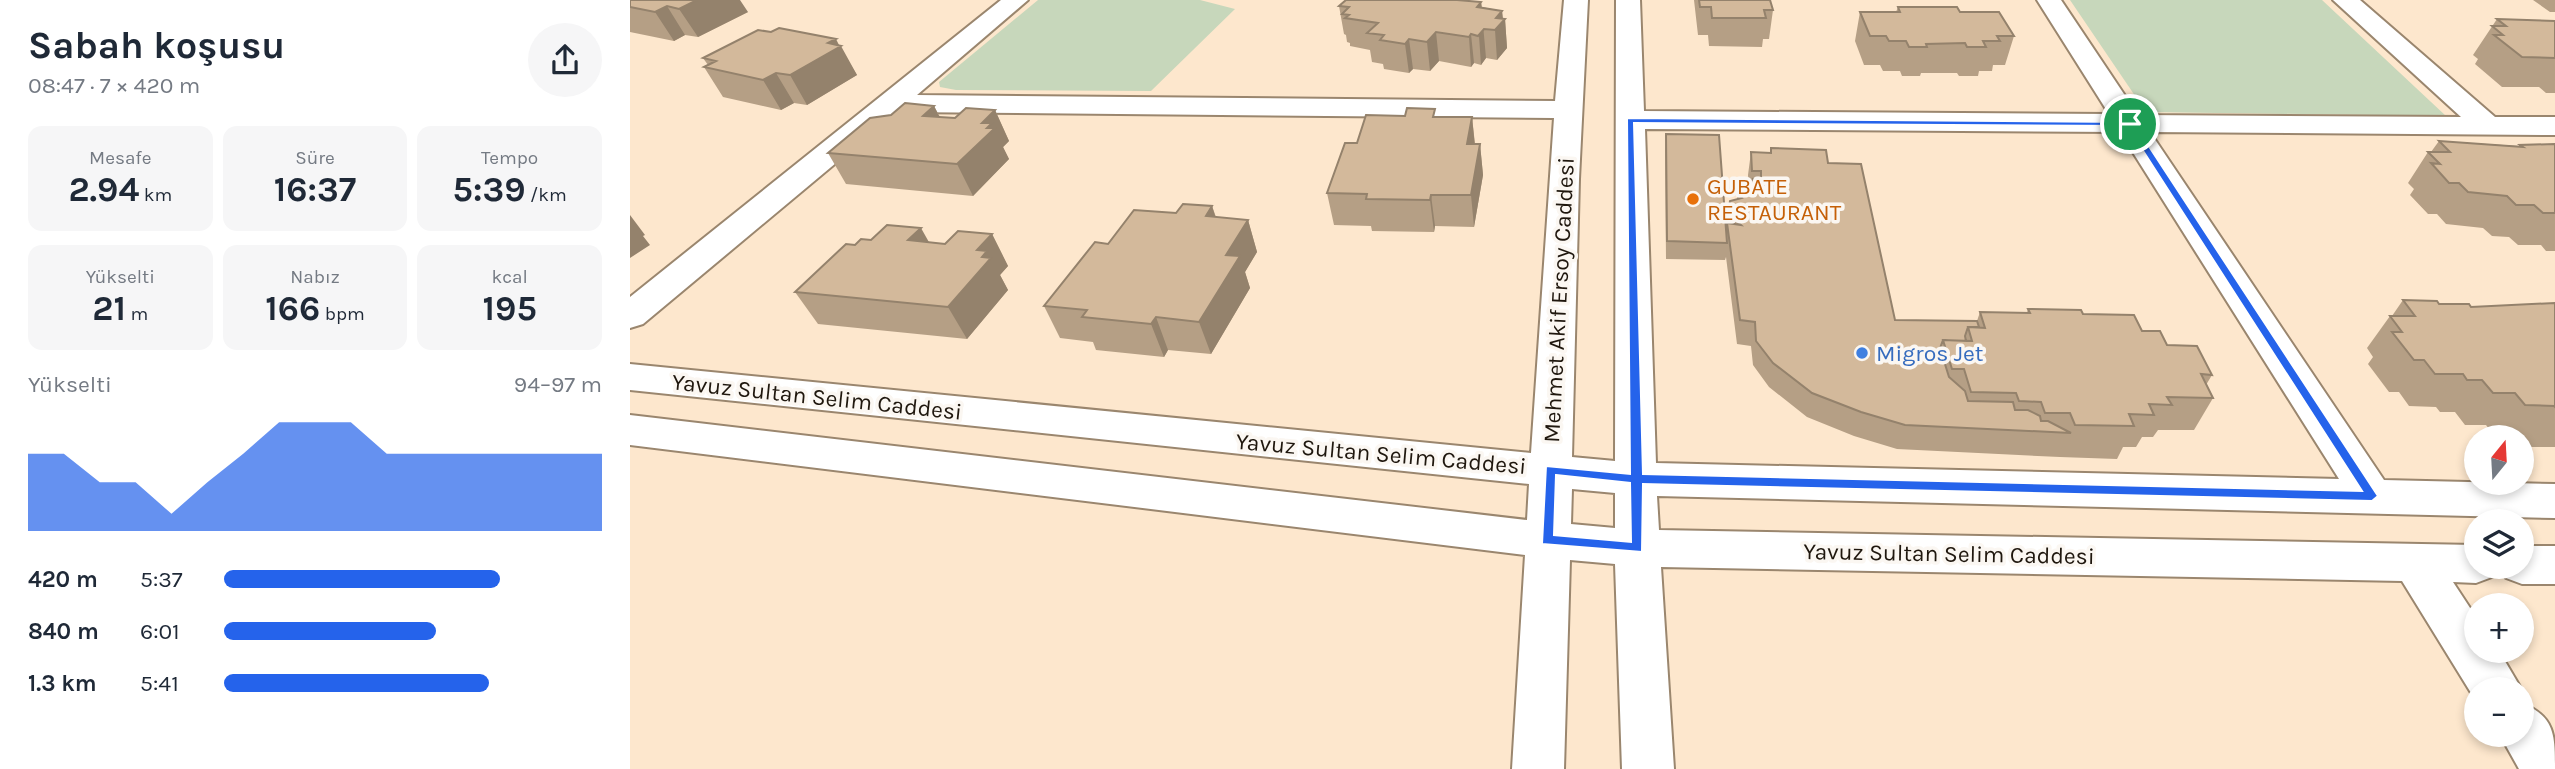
<!DOCTYPE html>
<html lang="tr">
<meta charset="utf-8">
<style>
body{margin:0;font-family:Karla,sans-serif;background:#f6f6f7;color:#1f2937;height:100vh;display:flex;flex-direction:column;font-size:26px;white-space:nowrap}
*{box-sizing:border-box;margin:0}
p{font-size:23px;color:#747a83}
.icon{flex:none;width:38px;height:38px;fill:none;stroke:currentColor;stroke-width:2;stroke-linecap:round;stroke-linejoin:round}
.map{position:relative;flex:1;overflow:hidden}
.details{display:flex;flex-direction:column;background:#fff;width:630px}
.details>*{flex:none}
.needle{width:46px;rotate:18deg}
.fabs{position:absolute;left:1834px;top:425px;display:grid;gap:14px}
.fabs a{display:grid;place-items:center;width:70px;height:70px;border-radius:50%;background:#fff;box-shadow:0 4px 10px #0003;font-size:35px}
.pin{position:absolute;display:grid;place-items:center;width:60px;height:60px;color:#fff;margin:-30px;border:4px solid #fff;border-radius:50%;box-shadow:0 2px 7px #0007}
.round{display:grid;place-items:center;flex:none;width:74px;height:74px;border-radius:37px;background:#f6f6f7}
.headline{display:flex;align-items:center;justify-content:space-between;height:119px;padding:0 28px}
h1{font-size:38px;font-weight:700;line-height:52px}
.stats{display:grid;grid-template-columns:repeat(3,1fr);gap:10px;height:119px;padding:7px 28px}
.stats div{display:grid;align-content:center;border-radius:14px;background:#f6f6f7;text-align:center}
.stats b{font-size:35px;font-weight:700}
.stats small{font-size:19px;font-weight:400}
.stats p{font-size:19px}
.chart{height:196px;padding:14px 28px}
.chart p{display:flex;justify-content:space-between}
.chart svg{width:100%;height:126px;margin-top:7px;fill:#2563eb;opacity:.7}
ul{padding:0 28px;list-style:none;font-size:23px}
li{display:grid;grid-template-columns:112px 84px 1fr;align-items:center;height:52px}
li i{height:18px;border-radius:9px;background:#2563eb}
main{display:flex;flex:1;min-height:0}
.map>svg:first-child{display:block}
.green{fill:#c7d7bb}
.lines{fill:none;stroke-linecap:round;stroke-linejoin:round}
.minor-casing{stroke:#9a866e;stroke-width:4}
.minor{fill:#fff;fill-rule:evenodd}
.wall{fill:#b59f85}
.shaded-wall{fill:#94826c}
.building{fill:#d3b99b;stroke:#94826c;stroke-width:2}
.route{fill:#2563eb;stroke:#fff;stroke-width:2;fill-rule:evenodd}
.food-dot{fill:#e8710a;stroke:#fbf7f2;stroke-width:2.5}
.shop-dot{fill:#3f7fe0;stroke:#fbf7f2;stroke-width:2.5}
.labels{text-anchor:middle;dominant-baseline:central;stroke-width:7;stroke-linejoin:round;paint-order:stroke}
.food-label{font-size:23px;fill:#c56008;stroke:#fbf7f2;text-anchor:start}
.street-label{font-size:23px;fill:#1f170e;stroke:#fbf7f2}
.shop-label{font-size:23px;fill:#366cbe;stroke:#fbf7f2;text-anchor:start}
</style>
<main>
<section class="details">
<div class="headline"><div><h1>Sabah koşusu</h1><p>08:47 · 7 × 420 m</p></div><a class="round"><svg class="icon" aria-label="share" viewBox="0 0 24 24"><path d="M12 15V3M7 8l5-5 5 5M5 13v7h14v-7"/></svg></a></div>
<div class="stats">
<div><p>Mesafe</p><b>2.94<small> km</small></b></div>
<div><p>Süre</p><b>16:37</b></div>
<div><p>Tempo</p><b>5:39<small> /km</small></b></div>
</div>
<div class="stats">
<div><p>Yükselti</p><b>21<small> m</small></b></div>
<div><p>Nabız</p><b>166<small> bpm</small></b></div>
<div><p>kcal</p><b>195</b></div>
</div>
<div class="chart"><p><span>Yükselti</span>94–97 m</p>
<svg viewBox="0 0 160 44" preserveAspectRatio="none"><path d="M0 44V17L10 17L20 27L30 27L40 38L50 27L60 17L70 6L80 6L90 6L100 17L110 17L120 17L130 17L140 17L150 17L160 17V44z"/></svg>
</div>
<ul>
<li><b>420 m</b>5:37<i style="width:73%"></i></li>
<li><b>840 m</b>6:01<i style="width:56%"></i></li>
<li><b>1.3 km</b>5:41<i style="width:70%"></i></li>
</ul>
</section>
<div class="map">
<svg width="1925" height="769" viewBox="0 0 1925 769">
<rect width="100%" height="100%" fill="#fde7cd"/>
<path class="green" d="M408,0H570L605,9L521,91L326,90L310,87L309,82Z
M1440,0H1692L1816,116L1516,112Z"/>
<g class="lines">
<defs>
<path id="minor" d="M371,0H398L287,95L925,101L934,0H958L949,179L942,457L985,461L986,0H1010L1014,111L1479,114L1407,0H1431L1508,115L1831,117L1703,0H1730L1865,117H1925V135L1520,132L1754,480L1925,484V518L1027,496L1029,530L1846,545V567H1867L1862,577L1846,583L1823,582L1846,617V651H1869L1892,690H1846V701L1772,581L1031,567L1044,769H992L985,564L940,560L934,769H882L895,555L0,445V415L897,520L899,484L0,390V364L901,453L924,118L267,112L13,324L0,328V297ZM1015,129L1490,132L1709,479L1026,463ZM942,489L985,493V528L941,524Z
M1892,546H1925V584H1892L1876,578L1870,567H1892Z
M1892,703C1925,717 1925,735 1925,769H1889L1870,735H1892Z"/>
</defs>
<use href="#minor" class="minor-casing"/>
<use href="#minor" class="minor"/>
</g>
<path class="wall" d="M0,0L118,12L68,37L55,35L44,41L0,32Z
M1064,0H1140L1143,10L1139,39H1133L1132,47L1079,46L1078,35H1068Z
M1903,0H1925V12H1920Z
M851,2L852,7L872,11L873,19H875L877,48L867,60L856,58L851,65L844,63L841,67L809,61L800,71L783,69L779,73L754,69L753,64L742,62L740,50L720,46V43L717,42L716,35L714,34L709,6Z
M1268,7L1330,12L1384,36L1375,65H1363L1362,71H1349L1348,76H1329L1327,73H1291L1290,76H1272L1270,71H1253L1250,65H1234L1225,41L1230,12H1266Z
M1867,19L1925,21V93H1916L1909,87H1872L1845,64L1848,59L1843,55Z
M141,32L209,46L227,75L177,105L164,103L151,110L93,97L74,67L78,65L73,58Z
M304,106L310,117L325,118L365,110L379,141L373,147L379,159L343,196L216,184L198,153L261,115Z
M806,117H842L845,144H850L853,175L844,227L805,226L804,232L742,231L741,226L704,225L697,193Z
M1036,134L1096,230L1100,201L1107,199L1108,193L1119,187L1118,175L1121,152L1140,153L1141,148L1198,163L1265,320L1347,321L1350,312L1397,313L1398,309L1453,314L1512,331L1537,345L1582,375L1576,385L1583,398L1564,430H1528L1523,437H1512L1506,447H1493L1487,459L1430,457L1267,449L1224,436L1177,417L1139,387L1123,365L1121,346L1107,344L1096,257L1095,260L1036,259L1035,151Z
M1809,141L1889,146L1890,145L1925,144V251H1916L1911,245H1888L1879,237L1862,236L1853,228L1816,224L1807,214H1798L1780,195L1784,189L1778,183L1798,152H1801Z
M582,206L586,217L618,220L627,252L615,272L620,288L581,354L538,350L534,357L466,350L463,342L430,338L414,306L478,244L546,213Z
M362,234L378,266L370,275L378,290L337,339L188,324L165,292L299,243L315,244Z
M1773,300L1841,307L1925,303V447H1900L1892,438H1866L1856,425H1835L1825,412H1810L1806,407L1779,406L1769,392H1759L1738,364L1743,357L1737,348L1760,316H1762Z"/>
<path class="shaded-wall" d="M67,0H110L118,12L68,37L49,9Z
M851,2L856,58L851,65L847,7Z
M37,6L55,35L44,41L25,12Z
M872,11L873,21L875,19L877,48L867,60L865,30L866,18Z
M806,32L809,61L800,71L797,42Z
M841,34L844,63L841,67L839,37Z
M206,39L210,47L211,46L227,75L177,105L160,75L198,43Z
M779,39L783,69L779,73L775,44Z
M146,73L164,103L151,110L133,80Z
M304,106L319,136L293,116Z
M365,110L379,141L373,147L379,159L343,196L327,164L352,123Z
M842,117L845,147L837,144Z
M850,144L853,175L844,227L841,195Z
M801,195L805,226L804,232L800,200Z
M582,206L592,238L576,216Z
M0,215L15,235L13,236L20,245L0,258Z
M618,220L627,252L615,272L620,288L581,354L569,322L596,255Z
M291,228L309,260L278,240Z
M362,234L378,266L370,275L378,290L337,339L318,307L347,250Z
M526,317L538,350L534,357L521,324Z"/>
<path class="building" d="M0,0H67L49,9L37,6L25,12L0,7Z
M716,0H827L851,2L847,7L872,11L866,18L875,19L865,30L854,29L848,36L841,34L839,37L806,32L797,42L779,39L775,44L750,40L754,35L737,33L748,23L715,18L719,15L712,14L719,7L709,6Z
M1069,0H1140L1143,10H1134L1136,18H1082L1081,7H1070Z
M1268,7H1327L1330,12H1369L1384,36H1367L1370,41H1353L1356,47H1337L1335,43L1296,44L1297,47H1279L1276,41H1259L1256,36H1240L1230,12H1270Z
M1867,19L1925,21V58L1892,57L1864,35H1873L1862,26H1876Z
M149,28L206,39L198,43L211,46L160,75L146,73L133,80L74,67L86,61L73,58L128,30L141,32Z
M275,103L304,106L293,116L325,118L336,108L365,110L352,123H362L357,128H365L327,164L198,153L240,118L261,115Z
M777,108L805,109L803,117H842L837,144H850L841,195H801L800,200L736,199L737,194L697,193L715,143H727L736,115L775,116Z
M1036,134L1089,135L1097,243L1037,241Z
M1809,141L1893,147L1890,145L1925,144V213H1913L1904,205H1886L1877,196L1838,192L1829,183H1819L1801,163L1810,164L1798,152H1820Z
M1141,148L1196,150L1198,163L1231,164L1265,320L1347,321L1349,327H1338L1335,336L1336,341L1313,340L1310,348L1319,377L1335,391L1338,401L1383,402L1385,410H1398L1410,416L1411,421H1418L1441,433L1275,425L1231,412L1182,393L1143,363L1126,341L1125,322L1110,320L1097,223L1111,225L1098,213L1100,201L1112,198L1108,193L1112,188L1124,186L1123,179L1131,180V171H1122L1121,152L1141,153Z
M553,204L582,206L576,216L618,220L596,255L610,256L569,322L526,317L521,324L452,317L457,310L414,306L465,242L478,244L504,210L546,213Z
M257,225L291,228L278,240L315,244L328,231L362,234L347,250L357,251L352,257L361,258L318,307L165,292L216,244L225,245L231,239L241,240Z
M1773,300L1807,301L1809,304H1839L1841,307L1925,303V407L1924,406L1895,405L1885,393H1863L1852,380H1837L1833,374H1805L1794,360H1784L1762,332H1772L1760,316H1785Z
M1398,309L1451,310L1453,314L1504,315L1512,331H1530L1537,345L1567,346L1582,375L1571,374L1583,398L1537,397L1542,405L1519,404L1524,415L1499,414L1504,426L1445,425L1440,413H1415L1411,402L1389,401L1386,393L1341,392L1334,369H1322L1313,340L1342,341L1338,327L1355,328L1350,312L1400,313Z"/>
<path class="route" d="M997,118L1503,122L1748,496L1742,501L1013,484L1012,552L912,544L916,466L1000,474ZM1004,123L1497,126L1732,491L1013,474ZM926,475L1000,483L1001,542L924,535Z"/>
<circle class="food-dot" cx="1063" cy="199" r="7"/>
<circle class="shop-dot" cx="1232" cy="353" r="7"/>
<g class="labels">
<g class="food-label">
<text x="1077" y="186">GUBATE<tspan x="1077" dy="26">RESTAURANT</tspan></text>
</g>
<g class="street-label">
<text transform="translate(929 300) rotate(-87)">Mehmet Akif Ersoy Caddesi</text>
<text transform="translate(187 397) rotate(6)">Yavuz Sultan Selim Caddesi</text>
<text transform="translate(751 454) rotate(5)">Yavuz Sultan Selim Caddesi</text>
<text transform="translate(1319 554) rotate(1)">Yavuz Sultan Selim Caddesi</text>
</g>
<g class="shop-label">
<text x="1246" y="353">Migros Jet</text>
</g>
</g>
</svg>
<div class="fabs">
<a><svg class="needle" viewBox="-14 -14 28 28"><path d="M0-13l5 13h-10z" fill="#e53935"/><path d="M0 13l5-13h-10z" fill="#747a83"/></svg></a>
<a><svg class="icon" aria-label="layers" viewBox="0 0 24 24"><path d="M12 4l9 5-9 5-9-5zM3 14l9 5 9-5"/></svg></a>
<a>+</a>
<a>−</a>
</div>
<div class="pin" style="left:1500px;top:124px;background:#1e9e55"><svg class="icon" aria-label="arrive" viewBox="0 0 24 24"><path d="M6 21V4h12l-3 4 3 4H6"/></svg></div>
</div>
</main>
